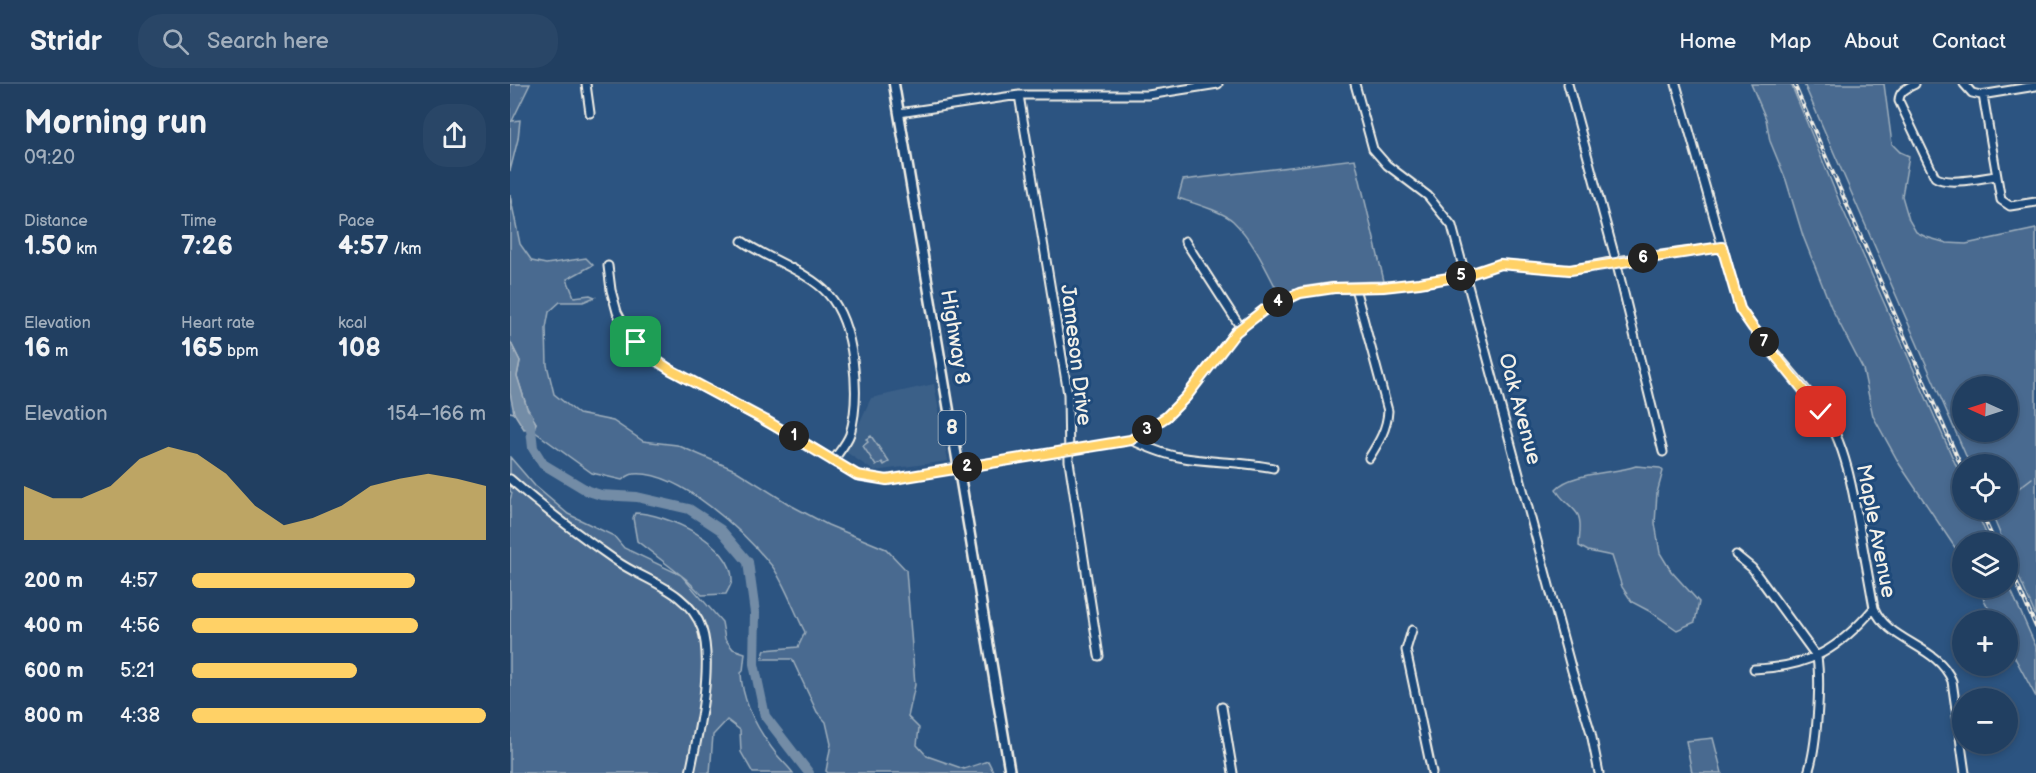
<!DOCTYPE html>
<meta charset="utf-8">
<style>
body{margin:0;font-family:"Balsamiq Sans",sans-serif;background:#294667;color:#f1f3f6;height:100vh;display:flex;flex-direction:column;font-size:22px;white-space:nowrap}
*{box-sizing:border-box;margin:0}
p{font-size:20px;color:#a2afbd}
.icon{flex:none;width:33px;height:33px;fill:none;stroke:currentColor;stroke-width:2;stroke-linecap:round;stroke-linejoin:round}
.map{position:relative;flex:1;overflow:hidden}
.drawer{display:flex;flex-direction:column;background:#213f61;width:510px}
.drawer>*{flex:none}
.needle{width:39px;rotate:273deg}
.buttons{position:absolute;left:1442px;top:292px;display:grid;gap:12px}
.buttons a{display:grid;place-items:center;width:66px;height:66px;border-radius:50%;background:#213f61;box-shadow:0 3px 9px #0003,0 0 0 2px #3e5876;font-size:30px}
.pin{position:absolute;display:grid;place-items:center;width:51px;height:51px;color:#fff;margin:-26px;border-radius:12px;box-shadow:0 3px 9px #0006}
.km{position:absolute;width:30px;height:30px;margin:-15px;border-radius:50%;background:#222;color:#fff;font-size:16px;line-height:30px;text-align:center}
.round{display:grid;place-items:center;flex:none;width:63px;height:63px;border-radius:24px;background:#294667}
.overview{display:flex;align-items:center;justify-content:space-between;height:102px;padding:0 24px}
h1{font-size:33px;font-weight:700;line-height:45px}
.stats{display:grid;grid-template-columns:repeat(3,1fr);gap:9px;height:102px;padding:6px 24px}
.stats div{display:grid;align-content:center}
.stats b{font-size:26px;font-weight:700}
.stats small{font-size:16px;font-weight:400}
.stats p{font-size:16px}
.chart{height:168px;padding:12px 24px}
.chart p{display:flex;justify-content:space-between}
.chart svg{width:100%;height:108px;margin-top:6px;fill:#ffd166;opacity:.7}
ul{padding:0 24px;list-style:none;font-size:20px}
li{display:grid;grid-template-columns:96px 72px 1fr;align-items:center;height:45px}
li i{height:15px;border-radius:8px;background:#ffd166}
header{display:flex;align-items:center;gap:36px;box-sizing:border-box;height:84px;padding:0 30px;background:#213f61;border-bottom:2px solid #3e5876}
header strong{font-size:28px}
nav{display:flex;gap:33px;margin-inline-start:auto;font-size:21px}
.search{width:420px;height:54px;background:#294667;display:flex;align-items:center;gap:15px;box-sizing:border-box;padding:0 21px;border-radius:24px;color:#a2afbd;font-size:22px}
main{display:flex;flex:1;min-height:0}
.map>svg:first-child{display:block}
.built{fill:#3b6088}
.green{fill:#496b90;stroke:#9eaebc;stroke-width:1.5;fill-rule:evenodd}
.water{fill:#738ca6;stroke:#a7b4c0;stroke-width:1.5}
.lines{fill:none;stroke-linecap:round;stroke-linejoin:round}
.stream{stroke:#a7b4c0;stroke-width:1.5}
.river{stroke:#738ca6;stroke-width:10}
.minor-casing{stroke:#f4f1e8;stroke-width:11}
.major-casing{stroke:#f4f1e8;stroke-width:13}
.minor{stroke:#1f4a7a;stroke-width:7}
.major{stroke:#1f4a7a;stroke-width:8}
.rail-casing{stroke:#f4f1e8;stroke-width:4}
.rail{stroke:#1f4a7a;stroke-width:1.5;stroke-dasharray:4.5;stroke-linecap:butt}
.route-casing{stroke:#fff;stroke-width:12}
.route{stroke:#ffd166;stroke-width:8}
.labels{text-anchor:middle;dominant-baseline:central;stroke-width:6;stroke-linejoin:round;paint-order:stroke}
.shield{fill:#1f4a7a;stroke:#b4bfc7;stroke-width:1.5}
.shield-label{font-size:20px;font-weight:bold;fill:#f4f1e8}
.street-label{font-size:21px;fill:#f4f1e8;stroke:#1f4a7a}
</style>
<header>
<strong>Stridr</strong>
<div class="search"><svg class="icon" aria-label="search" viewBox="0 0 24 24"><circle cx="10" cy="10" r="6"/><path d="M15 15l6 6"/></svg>Search here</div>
<nav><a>Home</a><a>Map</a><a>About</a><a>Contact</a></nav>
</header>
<main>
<section class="drawer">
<div class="overview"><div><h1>Morning run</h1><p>09:20</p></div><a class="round"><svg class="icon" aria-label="share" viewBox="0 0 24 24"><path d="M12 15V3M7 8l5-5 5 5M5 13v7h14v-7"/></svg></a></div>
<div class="stats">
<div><p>Distance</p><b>1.50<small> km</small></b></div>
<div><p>Time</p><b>7:26</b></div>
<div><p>Pace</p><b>4:57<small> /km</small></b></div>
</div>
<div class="stats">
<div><p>Elevation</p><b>16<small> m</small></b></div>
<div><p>Heart rate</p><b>165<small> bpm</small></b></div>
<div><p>kcal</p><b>108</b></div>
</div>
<div class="chart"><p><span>Elevation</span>154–166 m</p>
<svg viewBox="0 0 160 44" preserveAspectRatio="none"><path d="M0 44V22L10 27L20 27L30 22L40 11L50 6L60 9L70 17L80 30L90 38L100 35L110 30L120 22L130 19L140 17L150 19L160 22V44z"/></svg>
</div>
<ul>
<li><b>200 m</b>4:57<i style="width:76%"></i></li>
<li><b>400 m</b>4:56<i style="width:77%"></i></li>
<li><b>600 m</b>5:21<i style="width:56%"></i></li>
<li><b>800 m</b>4:38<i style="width:100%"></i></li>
</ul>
</section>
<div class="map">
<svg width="1526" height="689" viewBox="0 0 1526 689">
<rect width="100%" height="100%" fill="#2c5481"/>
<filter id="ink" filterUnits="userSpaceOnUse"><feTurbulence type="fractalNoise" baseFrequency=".0167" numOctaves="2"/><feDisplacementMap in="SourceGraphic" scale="12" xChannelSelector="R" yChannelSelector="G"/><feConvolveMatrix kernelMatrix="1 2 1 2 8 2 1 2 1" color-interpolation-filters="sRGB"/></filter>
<g filter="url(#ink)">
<path class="built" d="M424,300L438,377L364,387L336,368L361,314Z"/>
<path class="green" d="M0,0H20L2,37L10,36L8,55L0,87Z
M1241,0H1281L1330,119L1452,395V426H1466L1480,459H1452V474L1390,381L1363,332L1353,285L1321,223L1293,152L1276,96L1260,57L1256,35Z
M1294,0H1374L1382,60L1390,68L1399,72L1392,112L1399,136L1406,148L1416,153L1437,159L1456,160L1526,145V533L1497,465V459H1494L1480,426H1497V381H1460ZM1452,303H1497V348H1452Z
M845,75L874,197L819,199L791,203L770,212C757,187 744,157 723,137C712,127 683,119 668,114L673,96Z
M0,111L10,160L22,177L36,180L76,174L83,181L57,195L64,213L80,211L85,213L73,218H50L39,228L36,244L37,281L44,310L69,330L103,337L133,357L167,361L225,386L282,422L318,441L376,465L396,486L405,601L398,633L409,644L407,661L417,672L454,685L478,677L484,689H318L316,687L321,660L316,638L307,628L282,575H252L255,566L288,563L295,548C286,531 273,496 262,482C235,449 169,386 124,390C120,390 115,394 112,396L82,389L21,345L24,344L26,339L17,324L7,292L10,277L0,257Z
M361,352L379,378L374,381L372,378L366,382L353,362L358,358L356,355Z
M0,373L25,402L58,430L104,452L114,464L171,491L212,538L215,555L223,565L235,569L233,587L231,589C232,618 249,648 267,671C272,677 278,682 283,689H243L231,668L230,646L217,636L203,651L200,689H0V416L2,409L0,407Z
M1126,382L1150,384L1153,387L1147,409L1145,439L1150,469L1161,487L1189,518L1185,538L1167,546L1141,528L1122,518L1112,503L1102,472L1078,467L1069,462C1069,452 1073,436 1066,428C1059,419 1051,416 1046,405C1062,388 1103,390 1126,382Z
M125,429C156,429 224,460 222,497C221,501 218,506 216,510L192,511L176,495L127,457L123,434Z
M1497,497L1526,563V613L1497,559V537H1485L1468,504H1497Z
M1203,654L1212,689H1182L1176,657Z"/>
<path class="water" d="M0,257L10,277L7,292L17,324L26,339L24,344L14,345L4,329L0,309Z"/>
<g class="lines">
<path class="stream" d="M0,328L4,329
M1497,413L1522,394"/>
<path class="river" d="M17,332L21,345L23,364L33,380L78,407L91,411L127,413L179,425L211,446L238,478L245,529L244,580L255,632L299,689"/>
<defs>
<path id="minor" d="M76,0L80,29
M845,0L863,65L877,81L918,112L942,142L1062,587L1081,649L1089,689
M1058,0L1106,177L1153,368
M1166,0L1230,225C1259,268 1301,303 1325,349C1336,373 1341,399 1346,424C1352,457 1358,491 1364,524C1378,558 1428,561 1442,597L1455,689
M1405,0C1397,4 1389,7 1389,17L1425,93C1438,102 1471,94 1486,92
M1454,0L1462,9L1471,11L1526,2
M509,11L558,310L559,377L589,572
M1473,11L1491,116L1500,122L1526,118
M389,29L509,11H638L708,0
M232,157C256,174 299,188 318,210C345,240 351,312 340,350C337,359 328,369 323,377
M675,157L731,244
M98,182L101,206L107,228L116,245L138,271L161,286L285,353L347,391L377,396L621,356L656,333L676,313L726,247L754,226L790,209L823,204L873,203L909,199L957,191L990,180L1060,186L1106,177L1212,163
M845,204L878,327C877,345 869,358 859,374
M621,356C637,363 652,370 669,373C700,379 732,377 763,384
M0,395C33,424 69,451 105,476C134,497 179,506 192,545C204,582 188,650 180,689
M1226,471L1242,484L1307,573C1311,600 1307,663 1298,689
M902,546L896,566L922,689
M1244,585C1300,583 1329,565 1364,524
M712,623L723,689"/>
<path id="major" d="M384,0L500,689"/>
</defs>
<use href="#minor" class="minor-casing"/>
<use href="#major" class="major-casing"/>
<use href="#minor" class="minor"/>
<use href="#major" class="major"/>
<defs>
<path id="rail" d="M1284,0L1452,384
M1470,426L1485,459
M1497,477L1526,543"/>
</defs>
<use href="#rail" class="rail-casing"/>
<use href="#rail" class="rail"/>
</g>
</g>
<g class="lines" filter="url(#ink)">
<defs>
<path id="route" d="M126,258L138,271L161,286L255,336L347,391L377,396L621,356L656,333L676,313L726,248L754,226L790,209L824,204L873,203L909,199L957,191L990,180L1060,186L1212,163L1230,225L1243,244L1311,328"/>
</defs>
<use href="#route" class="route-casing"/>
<use href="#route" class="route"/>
</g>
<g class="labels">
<rect class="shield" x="428.5" y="327" width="27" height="34" rx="4.5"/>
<g class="shield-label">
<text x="442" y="344">8</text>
</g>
<g class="street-label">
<text transform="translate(445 253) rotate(81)">Highway 8</text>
<text transform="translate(566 271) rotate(83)">Jameson Drive</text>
<text transform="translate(1010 325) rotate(75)">Oak Avenue</text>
<text transform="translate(1366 447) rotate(79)">Maple Avenue</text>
</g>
</g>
</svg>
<div class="buttons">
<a><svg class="needle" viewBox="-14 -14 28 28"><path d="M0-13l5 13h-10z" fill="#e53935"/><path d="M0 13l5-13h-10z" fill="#a2afbd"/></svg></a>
<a><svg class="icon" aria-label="locate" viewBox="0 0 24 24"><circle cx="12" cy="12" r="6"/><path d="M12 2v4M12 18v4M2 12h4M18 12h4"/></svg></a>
<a><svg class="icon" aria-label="layers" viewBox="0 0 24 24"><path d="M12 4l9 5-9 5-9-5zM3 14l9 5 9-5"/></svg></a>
<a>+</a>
<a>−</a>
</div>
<div class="pin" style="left:126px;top:258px;background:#1e9e55"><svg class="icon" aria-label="arrive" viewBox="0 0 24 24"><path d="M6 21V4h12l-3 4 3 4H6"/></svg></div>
<div class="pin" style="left:1311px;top:328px;background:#d93025"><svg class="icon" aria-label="check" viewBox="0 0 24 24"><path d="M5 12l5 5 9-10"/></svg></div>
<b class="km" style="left:284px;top:352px">1</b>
<b class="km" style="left:457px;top:383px">2</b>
<b class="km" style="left:637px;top:346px">3</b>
<b class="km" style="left:768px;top:218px">4</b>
<b class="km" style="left:951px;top:192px">5</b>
<b class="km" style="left:1133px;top:174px">6</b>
<b class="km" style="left:1254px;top:258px">7</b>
</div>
</main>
